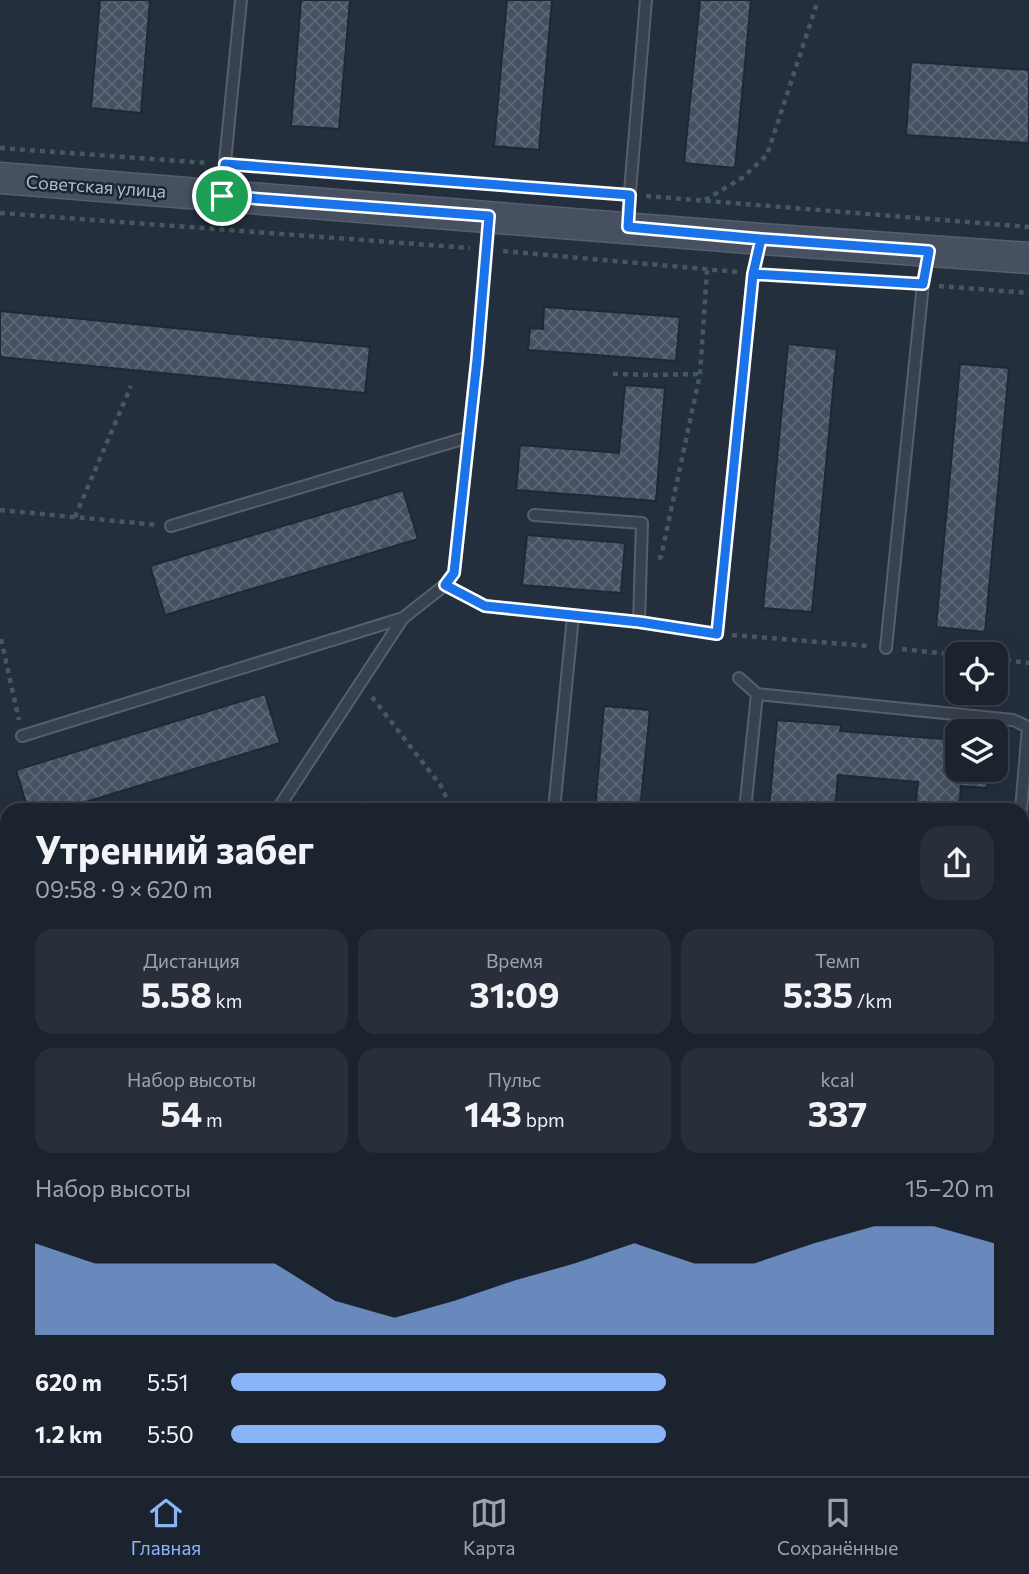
<!DOCTYPE html>
<html lang="ru">
<meta charset="utf-8">
<style>
body{margin:0;font-family:Commissioner,sans-serif;background:#282f3a;color:#f1f3f6;height:100vh;display:flex;flex-direction:column;font-size:26px;white-space:nowrap}
*{box-sizing:border-box;margin:0}
p{font-size:23px;color:#a0a4aa}
.icon{flex:none;width:38px;height:38px;fill:none;stroke:currentColor;stroke-width:2;stroke-linecap:round;stroke-linejoin:round}
.map{position:relative;flex:1;overflow:hidden}
.side{position:absolute;left:0px;top:803px;width:1029px;height:674px;display:flex;flex-direction:column;background:#1b232e;border-radius:21px 21px 0 0;box-shadow:0 7px 28px #0002,0 0 0 2px #39404a}
.side>*{flex:none}
.buttons{position:absolute;left:945px;top:642px;display:grid;gap:14px}
.buttons a{display:grid;place-items:center;width:63px;height:63px;border-radius:14px;background:#1b232e;box-shadow:0 7px 28px #0002,0 0 0 2px #39404a;font-size:35px}
.pin{position:absolute;display:grid;place-items:center;width:60px;height:60px;color:#fff;margin:-30px;border:4px solid #fff;border-radius:50%;box-shadow:0 2px 7px #0007}
.round{display:grid;place-items:center;flex:none;width:74px;height:74px;border-radius:21px;background:#282f3a}
.overview{display:flex;align-items:center;justify-content:space-between;height:119px;padding:0 35px}
h1{font-size:38px;font-weight:700;line-height:52px}
.metrics{display:grid;grid-template-columns:repeat(3,1fr);gap:10px;height:119px;padding:7px 35px}
.metrics div{display:grid;align-content:center;border-radius:18px;background:#282f3a;text-align:center}
.metrics b{font-size:35px;font-weight:700}
.metrics small{font-size:19px;font-weight:400}
.metrics p{font-size:19px}
.chart{height:196px;padding:14px 35px}
.chart p{display:flex;justify-content:space-between}
.chart svg{width:100%;height:126px;margin-top:7px;fill:#8ab4f8;opacity:.7}
ul{padding:0 35px;list-style:none;font-size:23px}
li{display:grid;grid-template-columns:112px 84px 1fr;align-items:center;height:52px}
li i{height:18px;border-radius:9px;background:#8ab4f8}
.tabs{display:flex;justify-content:space-around;align-items:center;height:98px;border-top:2px solid #39404a;background:#1b232e;font-size:19px;color:#a0a4aa}
.tabs a{display:grid;justify-items:center;gap:4px}
.tabs .current{color:#8ab4f8}
.map>svg:first-child{display:block}
.building{fill:url(#building-cross-hatch);stroke:#1f2835;stroke-width:2}
.lines{fill:none;stroke-linecap:round;stroke-linejoin:round}
.service-casing{stroke:#565f6c;stroke-width:14}
.secondary-casing{stroke:#565f6c;stroke-width:33}
.path{stroke:#44595c;stroke-width:4.5;stroke-dasharray:5 5;stroke-linecap:butt}
.service{stroke:#38414e;stroke-width:10}
.secondary{stroke:#465061;stroke-width:30}
.route-casing{stroke:#fff;stroke-width:14}
.route{stroke:#1a73e8;stroke-width:9}
.labels{text-anchor:middle;dominant-baseline:central;stroke-width:5;stroke-linejoin:round;paint-order:stroke}
.street-label{font-size:18px;fill:#b4bcc9;stroke:#1d2633}
</style>
<div class="map">
<svg width="1029" height="1476" viewBox="0 0 1029 1476">
<defs>
<pattern id="building-cross-hatch" width="8" height="8" patternUnits="userSpaceOnUse" patternTransform="scale(1.75)"><rect width="8" height="8" fill="#455162"/><path d="M0 0l8 8M0 8l8-8" fill="none" stroke="#5d6877"/></pattern>
</defs>
<rect width="100%" height="100%" fill="#242f3e"/>
<path class="building" d="M100,0H150L141,113L91,108Z
M301,0H350L339,129L291,126Z
M507,0H552L539,150L494,146Z
M700,0H751L735,168L684,163Z
M911,62L1029,70V143L906,135Z
M544,307L680,317L676,361L528,350L530,328L543,329Z
M0,311L370,347L365,393L0,357Z
M788,344L837,349L812,612L763,608Z
M960,364L1009,368L985,632L936,627Z
M625,385L665,388L656,501L516,490L520,445L619,453Z
M403,490L418,539L165,615L150,566Z
M527,535L625,543L621,593L522,585Z
M265,694L280,743L59,810H28L16,770Z
M604,706L650,710L640,810H595Z
M777,720L841,725L840,731L957,740V770H989L987,788L961,786L959,810H915L918,782L838,775L835,810H769Z
M361,800L381,810H356Z
M7,946V1005L0,1007V948Z
M475,1470H521V1476H475Z
M675,1470H721V1476H675Z
M881,1470H927L926,1476H881Z"/>
<g class="lines">
<defs>
<path id="service" d="M222,192L241,0
M627,227L646,0
M534,515L642,523L639,622
M171,526L469,437
M445,585L485,606L639,622L717,634L753,274L761,242
M886,648L923,284L928,254
M739,678L757,694
M22,736L403,618
M277,810L403,618L445,585L454,573L477,360L489,219
M554,810L573,616
M745,810L757,694L1013,720L1028,727L1021,810
M0,913L7,911
M0,1085L7,1082
M0,1227L7,1216
M209,1476V1470
M328,1476L329,1470
M458,1476L459,1470
M543,1476V1470
M657,1476V1470
M846,1476L847,1470"/>
<path id="secondary" d="M0,178L761,239L1029,258"/>
</defs>
<use href="#service" class="service-casing"/>
<use href="#secondary" class="secondary-casing"/>
<path class="path" d="M0,148L208,163
M241,166L613,194
M646,196L1029,227
M705,200L742,178L767,155L818,0
M0,213L470,248
M503,251L738,272
M768,275L906,283
M939,286L1029,293
M613,374L654,375L700,374
M0,510L157,525
M75,517L131,386
M658,558L661,557L700,374L707,270
M732,635L869,646
M1,639L19,720
M902,649L957,655
M996,659L1029,663
M372,697L441,786L452,810
M0,859L7,873
M1022,1138L1029,1139
M0,1345L7,1349"/>
<use href="#service" class="service"/>
<use href="#secondary" class="secondary"/>
</g>
<g class="lines">
<defs>
<path id="route" d="M222,196L489,216L477,360L454,573L445,585L485,606L639,622L717,634L753,274L761,239L929,251L923,284L753,274L761,239L628,227L630,195L225,164L222,196"/>
</defs>
<use href="#route" class="route-casing"/>
<use href="#route" class="route"/>
</g>
<g class="labels">
<g class="street-label">
<text transform="translate(96 186) rotate(4)">Советская улица</text>
</g>
</g>
</svg>
<div class="buttons">
<a><svg class="icon" aria-label="locate" viewBox="0 0 24 24"><circle cx="12" cy="12" r="6"/><path d="M12 2v4M12 18v4M2 12h4M18 12h4"/></svg></a>
<a><svg class="icon" aria-label="layers" viewBox="0 0 24 24"><path d="M12 4l9 5-9 5-9-5zM3 14l9 5 9-5"/></svg></a>
</div>
<div class="pin" style="left:222px;top:196px;background:#1e9e55"><svg class="icon" aria-label="arrive" viewBox="0 0 24 24"><path d="M6 21V4h12l-3 4 3 4H6"/></svg></div>
<section class="side">
<div class="overview"><div><h1>Утренний забег</h1><p>09:58 · 9 × 620 m</p></div><a class="round"><svg class="icon" aria-label="share" viewBox="0 0 24 24"><path d="M12 15V3M7 8l5-5 5 5M5 13v7h14v-7"/></svg></a></div>
<div class="metrics">
<div><p>Дистанция</p><b>5.58<small> km</small></b></div>
<div><p>Время</p><b>31:09</b></div>
<div><p>Темп</p><b>5:35<small> /km</small></b></div>
</div>
<div class="metrics">
<div><p>Набор высоты</p><b>54<small> m</small></b></div>
<div><p>Пульс</p><b>143<small> bpm</small></b></div>
<div><p>kcal</p><b>337</b></div>
</div>
<div class="chart"><p><span>Набор высоты</span>15–20 m</p>
<svg viewBox="0 0 160 44" preserveAspectRatio="none"><path d="M0 44V12L10 19L20 19L30 19L40 19L50 32L60 38L70 32L80 25L90 19L100 12L110 19L120 19L130 12L140 6L150 6L160 12V44z"/></svg>
</div>
<ul>
<li><b>620 m</b>5:51<i style="width:57%"></i></li>
<li><b>1.2 km</b>5:50<i style="width:57%"></i></li>
</ul>
</section>
</div>
<nav class="tabs">
<a class="current"><svg class="icon" aria-label="home" viewBox="0 0 24 24"><path d="M3 11l9-7 9 7M6 9v11h12V9"/></svg>Главная</a>
<a><svg class="icon" aria-label="map" viewBox="0 0 24 24"><path d="M3 6l6-2 6 2 6-2v14l-6 2-6-2-6 2zM9 4v14M15 6v14"/></svg>Карта</a>
<a><svg class="icon" aria-label="saved" viewBox="0 0 24 24"><path d="M7 4h10v16l-5-4-5 4z"/></svg>Сохранённые</a>
</nav>
